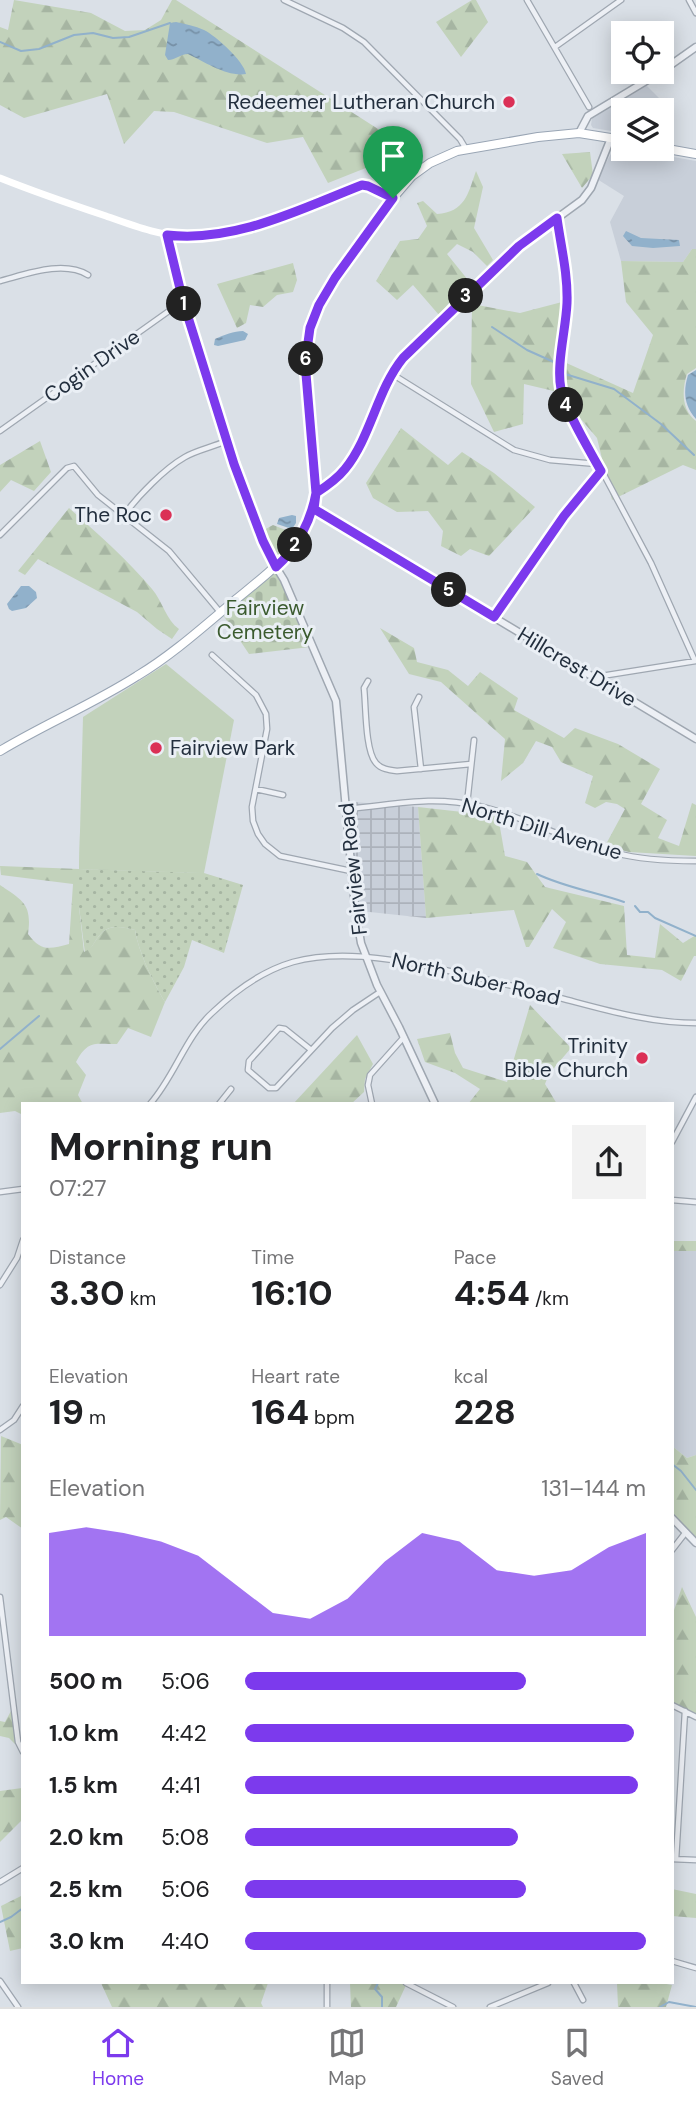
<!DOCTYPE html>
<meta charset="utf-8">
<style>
body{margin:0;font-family:"DM Sans",sans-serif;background:#f2f2f2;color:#202124;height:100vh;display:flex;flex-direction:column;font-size:26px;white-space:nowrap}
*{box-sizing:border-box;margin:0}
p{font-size:23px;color:#757577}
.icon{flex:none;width:38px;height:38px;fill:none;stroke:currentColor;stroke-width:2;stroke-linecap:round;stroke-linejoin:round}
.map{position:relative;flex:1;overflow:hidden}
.sheet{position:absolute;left:21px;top:1102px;width:653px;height:882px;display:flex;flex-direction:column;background:#fff;border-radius:0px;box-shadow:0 4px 18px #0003}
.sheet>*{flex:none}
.controls{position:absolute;left:611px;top:21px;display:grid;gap:14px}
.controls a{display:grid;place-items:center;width:63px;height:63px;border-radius:0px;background:#fff;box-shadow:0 4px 18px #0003;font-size:35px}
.pin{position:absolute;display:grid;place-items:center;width:60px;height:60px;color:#fff;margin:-72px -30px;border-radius:50% 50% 50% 0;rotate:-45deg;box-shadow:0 0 7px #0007}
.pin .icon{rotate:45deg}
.km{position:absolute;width:35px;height:35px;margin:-18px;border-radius:50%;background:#222;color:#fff;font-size:19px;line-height:35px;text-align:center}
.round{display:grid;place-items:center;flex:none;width:74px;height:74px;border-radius:0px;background:#f2f2f2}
.overview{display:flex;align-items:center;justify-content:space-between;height:119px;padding:0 28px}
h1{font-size:38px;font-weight:700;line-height:52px}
.figures{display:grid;grid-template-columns:repeat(3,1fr);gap:10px;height:119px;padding:7px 28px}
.figures div{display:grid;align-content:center}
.figures b{font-size:35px;font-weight:700}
.figures small{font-size:19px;font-weight:400}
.figures p{font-size:19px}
.chart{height:196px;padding:14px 28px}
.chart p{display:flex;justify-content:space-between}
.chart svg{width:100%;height:126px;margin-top:7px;fill:#7c3aed;opacity:.7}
ul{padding:0 28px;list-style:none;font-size:23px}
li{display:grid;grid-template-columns:112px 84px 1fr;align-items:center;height:52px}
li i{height:18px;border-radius:9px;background:#7c3aed}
.tabs{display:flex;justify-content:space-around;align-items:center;height:98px;border-top:2px solid #e0e0e0;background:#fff;font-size:19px;color:#757577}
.tabs a{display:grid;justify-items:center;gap:4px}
.tabs .selected{color:#7c3aed}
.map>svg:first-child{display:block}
.built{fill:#c8cfd9}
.industrial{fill:url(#industrial-grid)}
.grass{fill:url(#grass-dots)}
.forest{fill:url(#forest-firs)}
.cemetery{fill:url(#cemetery-stones)}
.garden{fill:#c2d2bb}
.water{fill:url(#water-ripples)}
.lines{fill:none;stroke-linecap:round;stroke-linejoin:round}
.stream{stroke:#91b1cb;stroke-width:2}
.minor-casing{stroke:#9fa7b1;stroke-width:7}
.tertiary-casing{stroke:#9fa7b1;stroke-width:9}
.primary-casing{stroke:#99a5b4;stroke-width:10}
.minor{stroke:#edf0f5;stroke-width:4.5}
.tertiary{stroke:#edf0f5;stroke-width:6}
.secondary{stroke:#fff;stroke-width:7}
.primary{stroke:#fff;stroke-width:8}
.route-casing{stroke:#fff;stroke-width:14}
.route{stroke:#7c3aed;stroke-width:9}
.poi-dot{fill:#db3056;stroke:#eaeff5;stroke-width:2.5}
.labels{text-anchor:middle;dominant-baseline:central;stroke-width:6;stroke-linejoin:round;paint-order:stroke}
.poi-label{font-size:21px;fill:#232f3e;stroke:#eaeff5;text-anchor:end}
.street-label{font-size:21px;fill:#232f3e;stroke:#eaeff5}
.park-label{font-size:21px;fill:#3b5b2f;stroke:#eaeff5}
</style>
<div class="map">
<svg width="696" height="2007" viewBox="0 0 696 2007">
<defs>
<pattern id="industrial-grid" width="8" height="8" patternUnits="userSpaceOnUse" patternTransform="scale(1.75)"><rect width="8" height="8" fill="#c8cfd9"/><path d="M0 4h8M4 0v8" fill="none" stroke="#acb2bb"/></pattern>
<pattern id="grass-dots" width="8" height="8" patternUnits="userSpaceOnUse" patternTransform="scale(1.75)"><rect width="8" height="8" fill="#c2d2bb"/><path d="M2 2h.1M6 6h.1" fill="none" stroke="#a6b5a2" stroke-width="1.8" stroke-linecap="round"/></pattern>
<pattern id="forest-firs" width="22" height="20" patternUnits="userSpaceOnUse" patternTransform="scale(1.75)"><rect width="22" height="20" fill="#c2d2bb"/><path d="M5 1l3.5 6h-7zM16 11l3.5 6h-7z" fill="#a6b5a2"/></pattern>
<pattern id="cemetery-stones" width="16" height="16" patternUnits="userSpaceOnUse" patternTransform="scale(1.75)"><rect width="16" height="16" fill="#c2d2bb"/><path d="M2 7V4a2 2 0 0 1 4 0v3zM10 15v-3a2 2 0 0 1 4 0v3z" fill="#a6b5a2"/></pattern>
<pattern id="water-ripples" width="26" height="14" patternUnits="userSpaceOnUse" patternTransform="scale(1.75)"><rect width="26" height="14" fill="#91b1cb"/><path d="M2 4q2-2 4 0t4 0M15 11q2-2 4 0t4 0" fill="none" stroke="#7690a6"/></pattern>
</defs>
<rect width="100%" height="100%" fill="#dae0e7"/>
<path class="built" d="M646,85L659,98L647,110H623V133L593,128L591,125L592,117Z
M618,147L696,161V249H692L683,262L621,261L610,222L624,196L597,179L612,152Z
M672,1251H696V1455L687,1458L672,1446Z"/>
<path class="industrial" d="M341,801L418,807L426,918L351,910Z"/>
<path class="grass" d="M79,869L204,873L243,885L224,953L192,940L184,967L165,1002C153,982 139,953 135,930C122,927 108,923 99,936C93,943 93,948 85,953L79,907Z"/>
<path class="forest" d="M14,0L91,13L125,31L145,30L161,20L172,0H176L411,150L328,183L303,137L267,143L174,112L154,111L124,144L107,94L24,118L0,105V27L8,30Z
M472,0H476L488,22L461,57L436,22Z
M590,152L593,175L582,188L562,154Z
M476,171L483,187L474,228L493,260L487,266L473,252L457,244L447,254L468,280L439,315L413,285L397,300L376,281L400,241L418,239L427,226L417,203L423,201L437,214C465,212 468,194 476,171Z
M692,249H696V368L687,374C682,389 681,410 696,421V470L683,465L612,500L597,438L558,392L524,384L523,424L494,432L471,384L472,304L520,313L562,302V361L633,393L653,335L626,302L621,261L683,262Z
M293,263L297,280L293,292L277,295L263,307L250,305L246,323L237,328L217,284Z
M401,428L448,465L462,452L494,473L535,507L489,556L470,549L461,556L441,546L443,531L428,511L397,512L373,498L366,483Z
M40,441L51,472L34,491L11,480L0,492V465Z
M69,508C97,533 128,560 152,589C163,602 166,620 179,629L172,639L157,629L137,612L38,559L25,575L18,571Z
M380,628L414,648L417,662L448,670L468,686L480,672L518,698L514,710L564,738L575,728L618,744L660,769L641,804L667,820L658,838L679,846L692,803L696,805V856L629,852L605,846L625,809L617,804L606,802L595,808L585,803L593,776L561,762L552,747L536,741L523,763L501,781L505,739L441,682L409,674Z
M418,807L498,816L505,856L527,862L545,887L624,906L627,955L655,958L660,924L683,943L696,935V956H694L681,981L662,970L600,964L553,948L566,922L552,909L529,947H526L514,910L426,918Z
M80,833L204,873L79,869V907L84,952C93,948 93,943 99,936C108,923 123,927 135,930C139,953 153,982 165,1002L151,1037L128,1028L117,1044C94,1044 88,1040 76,1062L86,1075L78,1095L83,1104H23V1115L15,1111L0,1113V885C24,901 32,905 28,934C41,952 50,949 69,944L73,884L1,875L0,866L79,869Z
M530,1005L571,1048L549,1074L545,1084L557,1104H468L480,1089L455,1073L425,1062L417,1039L450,1033L455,1053L463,1068L507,1082Z
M357,1035L373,1064L365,1079L364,1092L351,1104H293Z
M672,1241H696V1251H672Z
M1,1436L23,1445V1529L6,1517L0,1520Z
M672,1446L687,1458L696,1455V1541L672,1520Z
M682,1587L696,1617V1719L672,1706V1616Z
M11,1711L14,1719L15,1744L9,1738L0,1736V1721L5,1722Z
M22,1788L23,1819L0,1842V1791Z
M672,1889L696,1894V1918L672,1916Z
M23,1895V1948L10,1951L1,1906Z
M101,1983H268L261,2003L263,2007H112Z
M350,1983H407L396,2007H351Z
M617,1983H661L672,1985L666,2007H618Z"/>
<path class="cemetery" d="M273,525L296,534L277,557L270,551L262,531Z
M271,573H276L280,577L310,647L249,654L223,615Z"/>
<path class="garden" d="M166,664L234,720L204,873L79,869L83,717Z"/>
<path class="water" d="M176,22C185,24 195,26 204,30C216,36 244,61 246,74C227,77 205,62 188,54C180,54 176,60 168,60L165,55L170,23Z
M626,231L641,238L679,240L680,246L653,248L632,246L623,236Z
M243,331L248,334L245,340L218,346L214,345L215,339C224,335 234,331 243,331Z
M696,370V419C684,405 683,392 688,375Z
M292,515L296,516V523L292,529L277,524L279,518Z
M21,586H29L36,592L37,598L26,608L12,611L9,609L7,604Z"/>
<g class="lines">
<path class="stream" d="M0,42L21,51L39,49L74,35L93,33L113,38L129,37L170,23
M492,327L527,350L556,363
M565,374L614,389L661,424L694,455
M537,874C564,887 595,892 624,902
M635,906L640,912H648L655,918L696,936
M0,1049L39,1016
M672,1464L681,1471L696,1490
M0,1922L11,1917L23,1908
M378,1983L375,1989L382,1997V2007
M660,2007L669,2002L696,2007"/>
<defs>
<path id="minor" d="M284,0L343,28L364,42L460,139L466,149
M527,0L589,107
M689,0L696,13
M555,47L621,0
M557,219C561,247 567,273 567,302C566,332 554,366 562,396L651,563L695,661
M167,235L183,301L234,464L263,540L276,566
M0,281C27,274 63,260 88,275
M392,374L514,450L550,460L597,464
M0,431L183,301
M124,515C138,496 164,469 185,457C197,450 213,447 226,441
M0,535L67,468L74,466L98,495L169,551L220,612
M494,617L564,516L601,471
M212,655L256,695L266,714L267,729L252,807L253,821L258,834L265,844L280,856L351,871
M595,677L696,661
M368,681L364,688C366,706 365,751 376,763C381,769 389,770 397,771L471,764
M419,697L414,707L421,769
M256,789L283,795
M467,804L474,740
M346,809C395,805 429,795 479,806C526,817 569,842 616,853C641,860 670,861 696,861
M310,1049L285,1029L279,1028L249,1061L248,1070L269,1088H276L332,1028L353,1010L380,992
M150,1104C175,1076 185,1037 213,1012C236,990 262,971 293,962C336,950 388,958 431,967C474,976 517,987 560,998C606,1010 649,1023 696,1023
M219,1104L231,1089
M372,1104L368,1085L370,1075L404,1037
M672,1142L696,1097
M0,1192L23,1189
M672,1200L696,1202
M0,1285L17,1258L23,1240
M0,1430L14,1420L23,1406
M672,1550L686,1532
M0,1597L18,1742L23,1752
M672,1705L696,1717
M672,1859L696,1860
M676,1859L685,1711
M0,1882L23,1868
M672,1961L696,1968
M0,1981L18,2007
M406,1983L453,2007
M574,1983L583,2000
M327,2007V1983
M490,2007L548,1983"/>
<path id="tertiary" d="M662,71L696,47
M579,133L588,116L661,72
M316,493C327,486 337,479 345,469C372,437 377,390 403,358L519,246L582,200L591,188L611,138
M314,509L696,739
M276,567L284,580L336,701L355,907L361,943L377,985L399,1027L435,1104
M672,1518L696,1543"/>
<path id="primary" d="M662,148L696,154
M0,751C45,724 93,704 137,676C172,655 203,627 234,601C273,569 307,546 316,493L306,374L308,339L319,305L362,239L393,198L412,176L430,163L457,151L538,137L579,133L623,140"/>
</defs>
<use href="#minor" class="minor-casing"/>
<use href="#tertiary" class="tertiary-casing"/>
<use href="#primary" class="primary-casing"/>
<use href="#minor" class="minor"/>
<use href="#tertiary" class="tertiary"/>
<path class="secondary" d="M0,178C35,192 70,204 106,216C134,226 163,237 194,237C245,237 314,205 362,185L368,186L393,198"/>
<use href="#primary" class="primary"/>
</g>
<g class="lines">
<defs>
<path id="route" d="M393,198L368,186L362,185C300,209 235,243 167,235L183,301L234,464L263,541L276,567C297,548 311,521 316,493C327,486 337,479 345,469C371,437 377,390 403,358L519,246L557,218C561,247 568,274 567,303C566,329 556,365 561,389C565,410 590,451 601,471L564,516L494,617L314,509L316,493L306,374V357L310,328L319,305L335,278L393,198"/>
</defs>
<use href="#route" class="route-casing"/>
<use href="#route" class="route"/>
</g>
<g class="poi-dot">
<circle cx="509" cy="102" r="7"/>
<circle cx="166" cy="515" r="7"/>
<circle cx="156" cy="748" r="7"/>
<circle cx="642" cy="1058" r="7"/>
</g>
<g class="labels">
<g class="poi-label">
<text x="495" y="102">Redeemer Lutheran Church</text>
<text x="152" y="515">The Roc</text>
<text x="170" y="748" text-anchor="start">Fairview Park</text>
<text x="628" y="1046">Trinity<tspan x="628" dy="24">Bible Church</tspan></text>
</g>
<g class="street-label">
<text transform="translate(92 366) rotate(-35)">Cogin Drive</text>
<text transform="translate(577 667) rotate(31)">Hillcrest Drive</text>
<text transform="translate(542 829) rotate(17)">North Dill Avenue</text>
<text transform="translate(353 869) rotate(-96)">Fairview Road</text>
<text transform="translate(476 979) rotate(13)">North Suber Road</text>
</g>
<g class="park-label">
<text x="265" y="608">Fairview<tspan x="265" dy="24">Cemetery</tspan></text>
</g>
</g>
</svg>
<div class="controls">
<a><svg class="icon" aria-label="locate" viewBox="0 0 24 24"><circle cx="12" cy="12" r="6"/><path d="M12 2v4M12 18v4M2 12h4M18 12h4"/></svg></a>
<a><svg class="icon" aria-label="layers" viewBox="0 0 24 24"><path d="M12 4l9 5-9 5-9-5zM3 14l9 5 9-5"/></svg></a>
</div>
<div class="pin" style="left:393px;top:198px;background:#1e9e55"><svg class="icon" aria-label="arrive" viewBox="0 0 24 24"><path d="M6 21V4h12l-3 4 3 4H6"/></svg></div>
<b class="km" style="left:184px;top:304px">1</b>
<b class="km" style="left:295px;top:545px">2</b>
<b class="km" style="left:466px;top:296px">3</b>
<b class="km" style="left:566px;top:405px">4</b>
<b class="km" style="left:449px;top:590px">5</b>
<b class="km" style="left:306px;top:359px">6</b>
<section class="sheet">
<div class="overview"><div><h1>Morning run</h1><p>07:27</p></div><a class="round"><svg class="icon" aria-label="share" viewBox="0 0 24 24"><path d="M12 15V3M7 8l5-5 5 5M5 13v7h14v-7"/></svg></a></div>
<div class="figures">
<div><p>Distance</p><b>3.30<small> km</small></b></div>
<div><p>Time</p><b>16:10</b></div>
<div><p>Pace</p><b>4:54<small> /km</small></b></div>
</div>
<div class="figures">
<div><p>Elevation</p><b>19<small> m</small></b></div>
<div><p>Heart rate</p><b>164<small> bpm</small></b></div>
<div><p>kcal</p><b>228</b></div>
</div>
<div class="chart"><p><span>Elevation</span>131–144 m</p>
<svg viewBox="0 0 160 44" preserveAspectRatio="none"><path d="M0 44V8L10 6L20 8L30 11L40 16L50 26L60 36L70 38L80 31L90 18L100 8L110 11L120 21L130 23L140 21L150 13L160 8V44z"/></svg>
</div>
<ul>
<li><b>500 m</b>5:06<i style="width:70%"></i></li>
<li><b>1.0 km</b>4:42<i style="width:97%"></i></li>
<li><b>1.5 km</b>4:41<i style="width:98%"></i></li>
<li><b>2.0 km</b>5:08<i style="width:68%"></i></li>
<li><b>2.5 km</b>5:06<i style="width:70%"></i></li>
<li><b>3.0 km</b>4:40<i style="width:100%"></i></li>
</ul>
</section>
</div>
<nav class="tabs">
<a class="selected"><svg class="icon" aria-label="home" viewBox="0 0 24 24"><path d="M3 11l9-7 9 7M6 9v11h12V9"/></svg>Home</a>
<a><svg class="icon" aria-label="map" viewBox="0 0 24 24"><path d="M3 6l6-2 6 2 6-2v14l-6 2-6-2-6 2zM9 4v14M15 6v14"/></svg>Map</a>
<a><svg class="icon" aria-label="saved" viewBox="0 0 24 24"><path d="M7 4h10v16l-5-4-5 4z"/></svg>Saved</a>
</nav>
